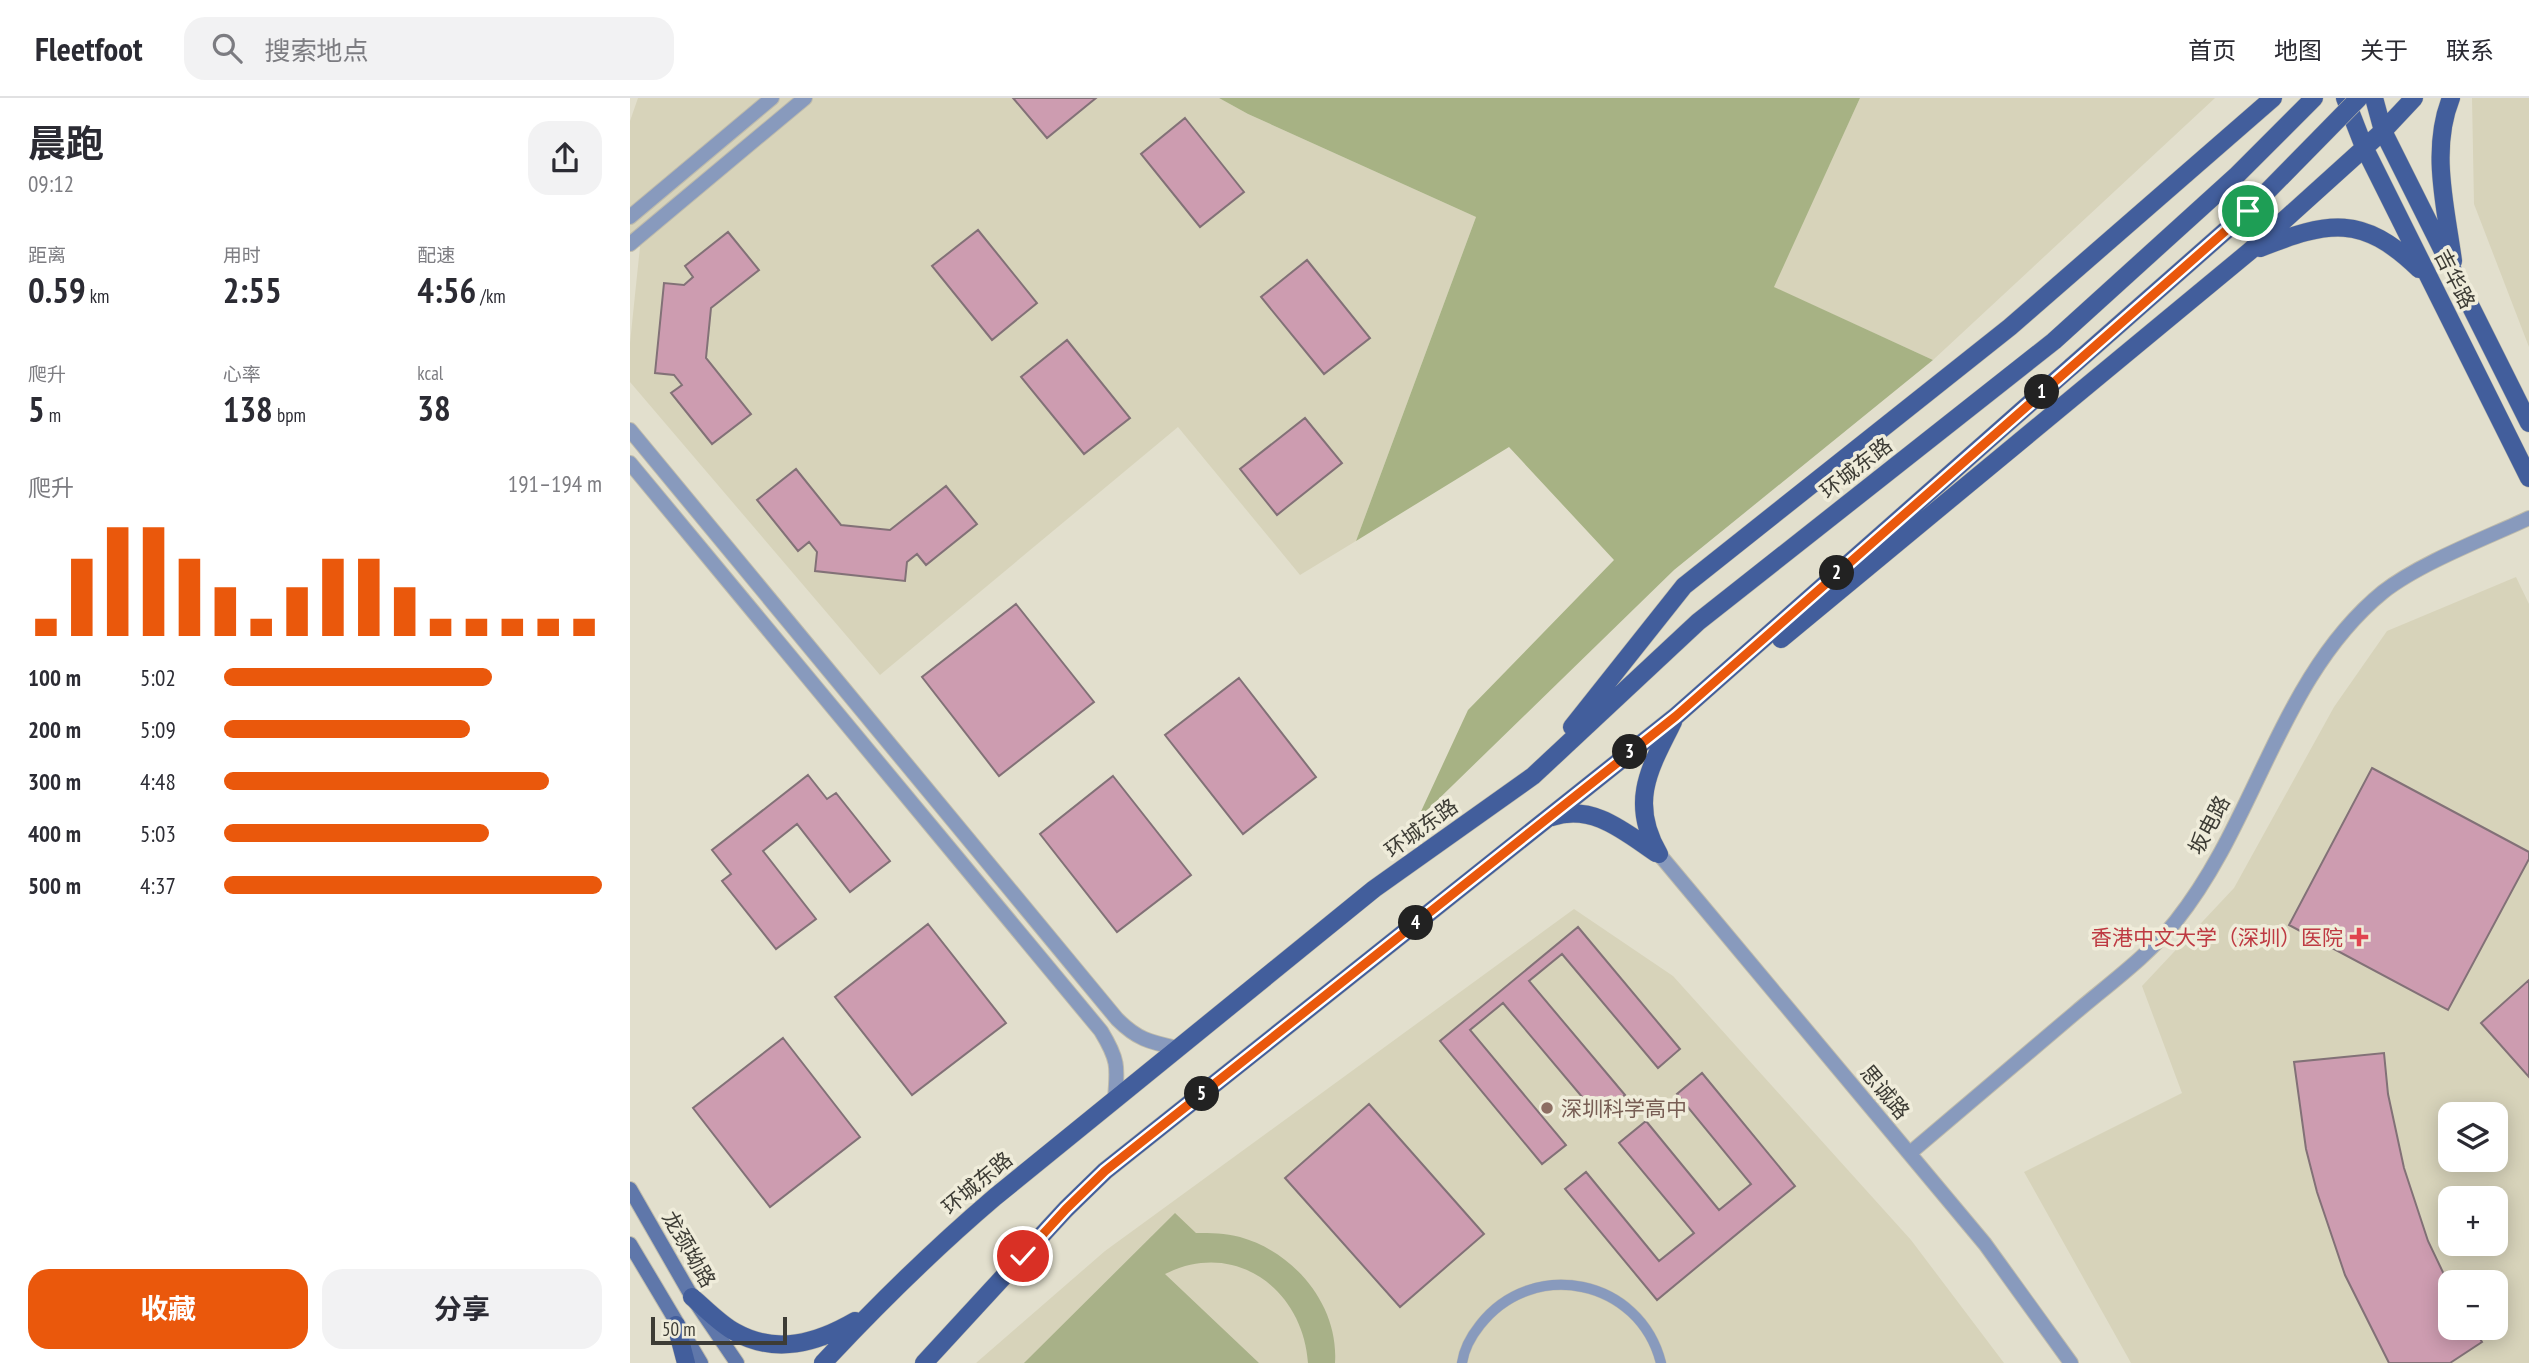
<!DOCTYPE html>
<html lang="zh">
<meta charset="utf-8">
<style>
body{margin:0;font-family:"PT Sans Narrow","Noto Sans SC",sans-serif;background:#f2f2f3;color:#2b2b33;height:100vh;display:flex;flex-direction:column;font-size:26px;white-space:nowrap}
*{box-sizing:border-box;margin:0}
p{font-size:23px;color:#7c7c81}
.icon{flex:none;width:38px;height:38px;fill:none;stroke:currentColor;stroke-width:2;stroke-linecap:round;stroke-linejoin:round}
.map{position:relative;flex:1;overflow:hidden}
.drawer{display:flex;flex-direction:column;background:#fff;width:630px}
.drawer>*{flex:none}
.tools{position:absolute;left:1808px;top:1004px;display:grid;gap:14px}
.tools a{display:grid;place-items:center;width:70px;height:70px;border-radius:14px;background:#fff;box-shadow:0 4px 18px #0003;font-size:35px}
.scale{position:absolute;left:21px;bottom:18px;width:136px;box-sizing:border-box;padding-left:7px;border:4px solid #3d3c35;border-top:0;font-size:19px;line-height:24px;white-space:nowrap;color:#3d3c35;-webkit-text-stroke:5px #efecda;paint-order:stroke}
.pin{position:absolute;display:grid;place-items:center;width:60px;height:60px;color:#fff;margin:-30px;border:4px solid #fff;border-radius:50%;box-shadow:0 2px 7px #0007}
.km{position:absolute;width:35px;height:35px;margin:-18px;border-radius:50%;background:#222;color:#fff;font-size:19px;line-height:35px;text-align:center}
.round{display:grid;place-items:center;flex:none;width:74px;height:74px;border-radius:21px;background:#f2f2f3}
.summary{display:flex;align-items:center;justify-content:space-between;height:119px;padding:0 28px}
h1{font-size:38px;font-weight:700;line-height:52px}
.stats{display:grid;grid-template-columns:repeat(3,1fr);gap:10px;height:119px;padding:7px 28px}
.stats div{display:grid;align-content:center}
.stats b{font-size:35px;font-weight:700}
.stats small{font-size:19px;font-weight:400}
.stats p{font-size:19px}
.chart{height:196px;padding:14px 28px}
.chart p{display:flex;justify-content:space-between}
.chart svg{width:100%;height:126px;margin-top:7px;stroke:#ea580c;stroke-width:6}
.cta{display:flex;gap:14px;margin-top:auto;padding:14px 28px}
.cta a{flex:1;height:80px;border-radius:21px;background:#ea580c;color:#fff;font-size:28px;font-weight:700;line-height:80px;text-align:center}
.cta a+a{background:#f2f2f3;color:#2b2b33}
ul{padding:0 28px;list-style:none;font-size:23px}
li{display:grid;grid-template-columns:112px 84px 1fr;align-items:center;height:52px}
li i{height:18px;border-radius:9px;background:#ea580c}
header{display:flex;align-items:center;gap:42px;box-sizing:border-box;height:98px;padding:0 35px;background:#fff;border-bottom:2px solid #e1e1e2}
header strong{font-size:33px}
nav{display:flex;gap:38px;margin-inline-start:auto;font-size:24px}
.search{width:490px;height:63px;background:#f2f2f3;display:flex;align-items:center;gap:18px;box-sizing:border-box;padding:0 24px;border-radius:21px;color:#7c7c81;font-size:26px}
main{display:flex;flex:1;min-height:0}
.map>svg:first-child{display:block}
.built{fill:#d7d3ba;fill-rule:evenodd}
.green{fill:#a8b188}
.forest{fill:#a7b284}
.building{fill:#cd9cb0;stroke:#827177;stroke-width:2}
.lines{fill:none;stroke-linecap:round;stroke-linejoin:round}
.service-casing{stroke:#bebbac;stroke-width:11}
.minor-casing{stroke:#bebbac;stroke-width:16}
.tertiary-casing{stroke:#bebbac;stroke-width:16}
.secondary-casing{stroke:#bebbac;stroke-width:16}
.primary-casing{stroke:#bebbac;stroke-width:19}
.service{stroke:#889abd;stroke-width:10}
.minor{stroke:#889abd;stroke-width:14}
.tertiary{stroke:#889abd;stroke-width:14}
.secondary{stroke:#5f77aa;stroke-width:14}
.primary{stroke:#425e9c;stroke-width:18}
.primary-bridge-casing{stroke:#bebbac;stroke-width:19;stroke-linecap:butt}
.primary-bridge{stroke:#425e9c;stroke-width:18}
.route-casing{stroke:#fff;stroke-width:14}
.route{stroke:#ea580c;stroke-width:9}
.health-dot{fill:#e0444e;stroke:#efecda;stroke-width:2.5}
.education-dot{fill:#8d6e63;stroke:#efecda;stroke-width:2.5}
.labels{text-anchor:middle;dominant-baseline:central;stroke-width:7;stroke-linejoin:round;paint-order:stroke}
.street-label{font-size:21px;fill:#3d3c35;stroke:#efecda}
.health-label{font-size:21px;fill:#be3a42;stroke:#efecda;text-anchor:end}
.education-label{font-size:21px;fill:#785e54;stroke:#efecda;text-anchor:start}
</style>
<header>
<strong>Fleetfoot</strong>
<div class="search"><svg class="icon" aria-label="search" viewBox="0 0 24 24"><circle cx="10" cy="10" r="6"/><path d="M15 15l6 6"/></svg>搜索地点</div>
<nav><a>首页</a><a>地图</a><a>关于</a><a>联系</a></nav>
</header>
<main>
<section class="drawer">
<div class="summary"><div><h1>晨跑</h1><p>09:12</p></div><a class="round"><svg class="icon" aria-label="share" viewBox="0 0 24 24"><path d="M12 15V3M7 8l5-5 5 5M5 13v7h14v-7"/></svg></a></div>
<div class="stats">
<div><p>距离</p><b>0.59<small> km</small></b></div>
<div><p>用时</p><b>2:55</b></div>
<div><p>配速</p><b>4:56<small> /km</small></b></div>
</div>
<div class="stats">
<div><p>爬升</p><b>5<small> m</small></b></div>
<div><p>心率</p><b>138<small> bpm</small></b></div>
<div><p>kcal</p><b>38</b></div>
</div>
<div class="chart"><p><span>爬升</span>191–194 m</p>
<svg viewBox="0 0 160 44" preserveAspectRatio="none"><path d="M5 44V38M15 44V17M25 44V6M35 44V6M45 44V17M55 44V27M65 44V38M75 44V27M85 44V17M95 44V17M105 44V27M115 44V38M125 44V38M135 44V38M145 44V38M155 44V38"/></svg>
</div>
<ul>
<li><b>100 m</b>5:02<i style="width:71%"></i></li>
<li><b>200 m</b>5:09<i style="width:65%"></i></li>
<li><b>300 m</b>4:48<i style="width:86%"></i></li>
<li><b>400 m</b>5:03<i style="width:70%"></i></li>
<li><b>500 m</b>4:37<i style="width:100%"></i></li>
</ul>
<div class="cta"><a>收藏</a><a>分享</a></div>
</section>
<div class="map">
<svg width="1899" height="1265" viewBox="0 0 1899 1265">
<rect width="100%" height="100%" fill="#e2dfcd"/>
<path class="built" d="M8,0H589L618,16L846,119L726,443L670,477L548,329L250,577L0,284V245L10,149L0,137V23Z
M1230,0H1585L1303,262L1143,189Z
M1842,0H1899V249L1844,106Z
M1886,479L1899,506V1265H1501L1394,1074L1552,995L1512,888L1604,790L1704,609L1757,533ZM1820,1017H1866V1062H1820ZM1820,1101H1866V1146H1820ZM1820,1185H1866V1230H1820Z
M944,811L1043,878L1281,1142L1374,1265H346L475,1153Z"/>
<path class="green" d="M545,1115L566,1135C581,1135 595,1135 610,1139C664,1154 709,1207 705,1265H678C673,1191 605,1141 535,1176L629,1265H394Z"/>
<path class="forest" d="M589,0H1230L1144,189L1303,262L1044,472L787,722L838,612L984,462L879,349L726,443L846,119L618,16Z"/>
<path class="building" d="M383,0H466L417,40Z
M555,20L614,94L570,129L511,56Z
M348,132L407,205L362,242L302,168Z
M98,134L129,172L81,210L76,260L121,316L82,346L41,295L52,287L44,277L25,275L34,185L54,187L63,179L55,168Z
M677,162L740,240L694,276L631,199Z
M437,242L500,320L454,356L391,279Z
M675,320L712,365L647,417L610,371Z
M166,371L211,427L260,432L316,388L347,426L296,467L287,456L277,464L275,483L185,473L187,454L179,444L168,453L127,402Z
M386,506L464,604L369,678L292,579Z
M609,580L686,679L613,736L535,637Z
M1742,670L1899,754V761L1818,912L1659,827Z
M178,677L197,701L206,695L260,763L220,794L167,726L133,753L186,821L146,851L92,783L101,776L82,752Z
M483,678L561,777L487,834L410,736Z
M298,826L376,925L282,997L205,899Z
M948,829L1050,951L1028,970L932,856L899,883L995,997L969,1019L873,905L840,932L936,1047L912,1066L810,943Z
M1899,882V979L1851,925Z
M153,940L230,1039L140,1109L63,1010Z
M1754,955L1758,996L1774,1070L1798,1143L1820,1189V1230H1843L1852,1244L1820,1265H1759L1715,1177L1687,1094L1676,1051L1664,964Z
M1072,975L1165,1088L1027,1202L935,1091L956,1074L1029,1163L1064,1135L989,1045L1016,1023L1089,1112L1121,1086L1047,996Z
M739,1006L854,1136L770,1209L655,1080Z"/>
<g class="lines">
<defs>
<path id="service" d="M832,1265C834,1251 842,1237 850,1227C903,1159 1010,1181 1031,1265"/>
<path id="minor" d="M1029,756L1355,1146L1441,1265
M1280,1055C1335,1008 1390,962 1445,915C1479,886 1518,858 1546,823C1627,722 1650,578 1753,494C1790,465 1856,440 1899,420"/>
<path id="tertiary" d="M0,119L142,0
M0,146L175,0
M0,332L487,921C507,941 519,944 547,950
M0,365L471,933C488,961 488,968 485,1000"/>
<path id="secondary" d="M0,1091L62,1199L107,1265
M0,1146L71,1265"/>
<path id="primary" d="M1715,0L1734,49L1899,380
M1744,0L1753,33L1899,325
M1821,0C1800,52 1816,110 1823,163
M1630,150C1699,123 1732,116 1789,171
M1151,541L1620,153L1753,33L1784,0
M942,629L1054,488L1380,229L1643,0
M922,719C962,705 995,734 1026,755
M1029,756C999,705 1019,671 1043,624
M62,1199C76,1211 90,1226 105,1234C146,1257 187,1245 225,1223
M46,1227L56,1265
M193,1265C248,1206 304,1151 365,1099L744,791L903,678L1068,524L1424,243L1606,78L1684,0
M294,1265L436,1111L475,1073L1046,618L1442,268"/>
</defs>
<use href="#service" class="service-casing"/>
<use href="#minor" class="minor-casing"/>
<use href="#tertiary" class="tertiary-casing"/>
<use href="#secondary" class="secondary-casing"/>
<use href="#primary" class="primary-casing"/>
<use href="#service" class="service"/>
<use href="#minor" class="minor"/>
<use href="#tertiary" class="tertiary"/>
<use href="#secondary" class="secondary"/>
<use href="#primary" class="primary"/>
<defs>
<path id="primary-bridge" d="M1442,268L1618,113L1729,0"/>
</defs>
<use href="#primary-bridge" class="primary-bridge-casing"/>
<use href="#primary-bridge" class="primary-bridge"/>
</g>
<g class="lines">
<defs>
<path id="route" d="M393,1158L436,1111L475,1073L1046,618L1618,113"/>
</defs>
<use href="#route" class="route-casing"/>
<use href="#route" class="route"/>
</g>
<path class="health-dot" d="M1725.5 828.5h7v7h7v7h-7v7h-7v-7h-7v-7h7z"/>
<circle class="education-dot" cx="917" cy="1010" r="7"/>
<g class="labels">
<g class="street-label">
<text transform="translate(1825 181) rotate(63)">吉华路</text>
<text transform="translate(1226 370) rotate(-38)">环城东路</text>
<text transform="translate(1579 727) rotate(-62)">坂电路</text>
<text transform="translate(791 730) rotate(-36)">环城东路</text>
<text transform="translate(1255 994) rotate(50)">思诚路</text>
<text transform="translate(347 1085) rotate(-40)">环城东路</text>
<text transform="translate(59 1151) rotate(60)">龙颈坳路</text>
</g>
<g class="health-label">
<text x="1713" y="839">香港中文大学（深圳）医院</text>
</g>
<g class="education-label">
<text x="931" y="1010">深圳科学高中</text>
</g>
</g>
</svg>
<div class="tools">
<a><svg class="icon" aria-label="layers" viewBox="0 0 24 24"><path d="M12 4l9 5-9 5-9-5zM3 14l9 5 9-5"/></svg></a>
<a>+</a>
<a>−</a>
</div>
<div class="scale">50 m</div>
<div class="pin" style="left:1618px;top:113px;background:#1e9e55"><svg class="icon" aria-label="arrive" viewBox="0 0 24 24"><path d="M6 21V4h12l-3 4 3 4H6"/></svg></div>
<div class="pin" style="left:393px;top:1158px;background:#d93025"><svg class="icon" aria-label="check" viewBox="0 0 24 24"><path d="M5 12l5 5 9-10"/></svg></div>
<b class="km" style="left:1412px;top:294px">1</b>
<b class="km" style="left:1207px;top:475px">2</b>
<b class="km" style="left:1000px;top:654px">3</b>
<b class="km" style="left:786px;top:825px">4</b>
<b class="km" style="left:572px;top:996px">5</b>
</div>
</main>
